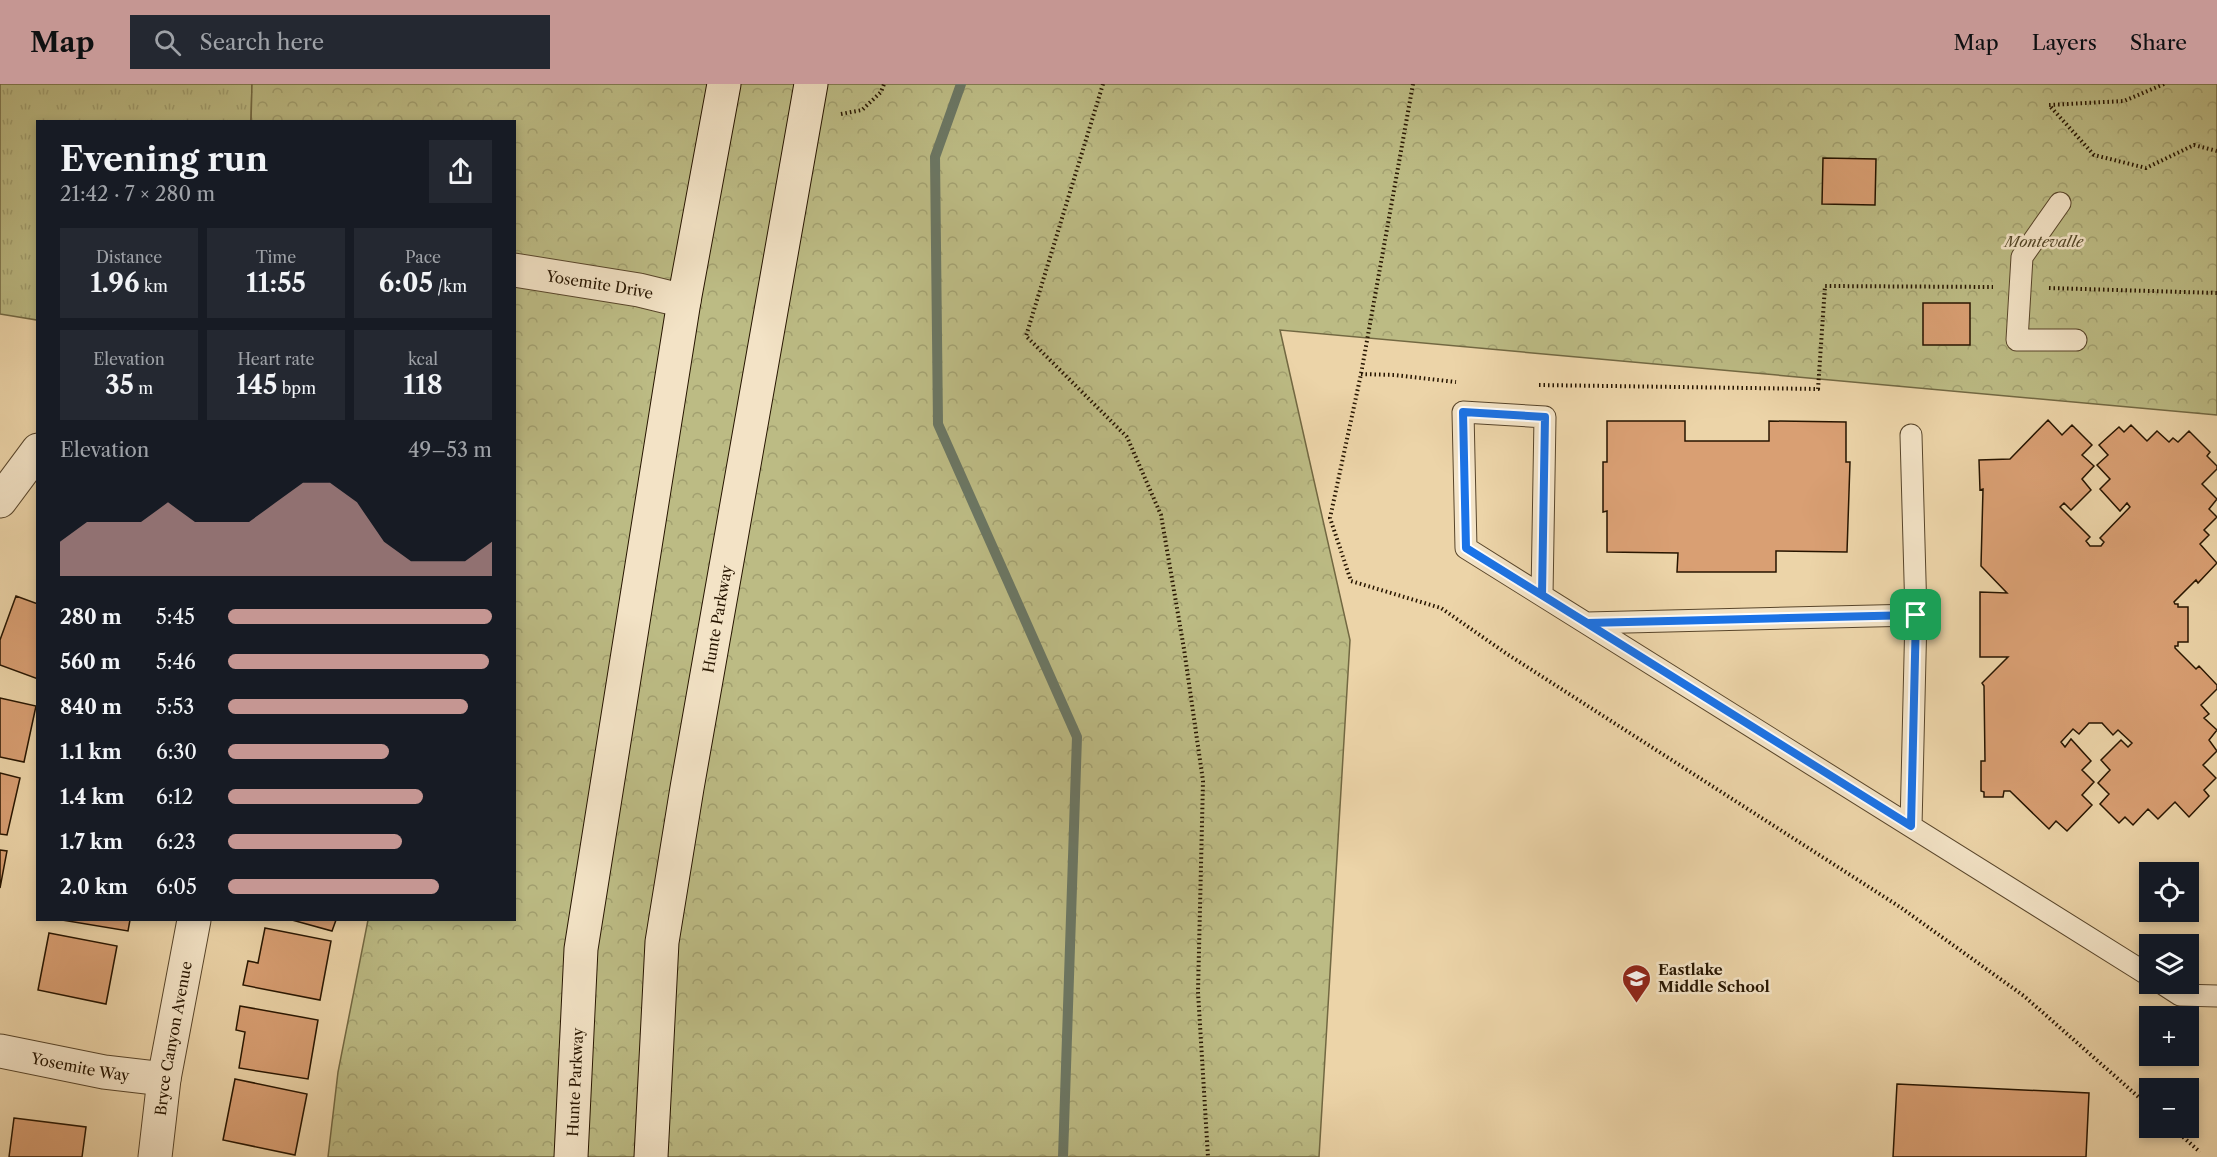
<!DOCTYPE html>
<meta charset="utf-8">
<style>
body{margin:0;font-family:"Libre Caslon Text",serif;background:#242831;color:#f1f3f6;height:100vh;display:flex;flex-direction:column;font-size:22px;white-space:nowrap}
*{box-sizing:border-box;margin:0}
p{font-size:20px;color:#9ea1a6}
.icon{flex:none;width:33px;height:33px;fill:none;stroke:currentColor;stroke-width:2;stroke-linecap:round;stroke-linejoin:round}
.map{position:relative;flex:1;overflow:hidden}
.panel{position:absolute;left:36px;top:36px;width:480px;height:801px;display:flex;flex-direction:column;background:#171b24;border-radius:0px;box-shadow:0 3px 9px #0003}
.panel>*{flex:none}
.tools{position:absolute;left:2139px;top:778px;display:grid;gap:12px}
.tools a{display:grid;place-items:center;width:60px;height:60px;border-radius:0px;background:#171b24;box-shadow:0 3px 9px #0003;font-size:30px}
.pin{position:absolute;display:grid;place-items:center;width:51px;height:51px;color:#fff;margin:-26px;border-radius:12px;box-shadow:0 3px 9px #0006}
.round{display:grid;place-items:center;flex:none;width:63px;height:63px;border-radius:0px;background:#242831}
.overview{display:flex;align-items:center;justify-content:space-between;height:102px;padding:0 24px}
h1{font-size:33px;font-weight:700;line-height:45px}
.figures{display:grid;grid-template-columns:repeat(3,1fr);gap:9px;height:102px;padding:6px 24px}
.figures div{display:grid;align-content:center;border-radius:0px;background:#242831;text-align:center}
.figures b{font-size:26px;font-weight:700}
.figures small{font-size:16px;font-weight:400}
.figures p{font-size:16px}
.chart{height:168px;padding:12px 24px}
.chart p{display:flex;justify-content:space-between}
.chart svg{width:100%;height:108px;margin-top:6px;fill:#c59692;opacity:.7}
ul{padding:0 24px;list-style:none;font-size:20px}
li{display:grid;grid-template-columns:96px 72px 1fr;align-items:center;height:45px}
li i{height:15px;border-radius:8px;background:#c59692}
header{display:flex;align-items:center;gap:36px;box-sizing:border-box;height:84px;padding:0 30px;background:#c59692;color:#111}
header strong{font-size:28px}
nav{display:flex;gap:33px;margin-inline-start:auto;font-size:21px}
.search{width:420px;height:54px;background:#242831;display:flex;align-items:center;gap:15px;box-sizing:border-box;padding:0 21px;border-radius:0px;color:#9ea1a6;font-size:22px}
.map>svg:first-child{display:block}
.grass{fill:url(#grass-tufts);stroke:#726842;stroke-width:1.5}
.forest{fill:url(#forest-crowns);stroke:#726842;stroke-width:1.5}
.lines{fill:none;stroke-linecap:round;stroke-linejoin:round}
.stream{stroke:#6b7764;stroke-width:10}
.building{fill:#d99f73;stroke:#271500;stroke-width:1.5}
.service-casing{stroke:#58452a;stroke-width:23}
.minor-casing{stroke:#58452a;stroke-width:35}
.secondary-casing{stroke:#271500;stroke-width:35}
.path{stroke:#271500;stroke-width:4;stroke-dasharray:1.5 3;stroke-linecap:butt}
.service{stroke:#f3e3c6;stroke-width:21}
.minor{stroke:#f3e3c6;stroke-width:33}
.secondary{stroke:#f3e3c6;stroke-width:33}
.route-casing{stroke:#fff;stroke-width:12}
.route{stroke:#1a73e8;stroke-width:8}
.labels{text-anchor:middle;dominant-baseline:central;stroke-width:5;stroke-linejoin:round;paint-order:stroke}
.park-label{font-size:15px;font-style:italic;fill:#544728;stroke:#f3e3c6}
.street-label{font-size:15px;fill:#271500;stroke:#f3e3c6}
.poi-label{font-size:15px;font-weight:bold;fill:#271500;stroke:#f3e3c6;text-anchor:start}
</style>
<header>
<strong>Map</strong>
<div class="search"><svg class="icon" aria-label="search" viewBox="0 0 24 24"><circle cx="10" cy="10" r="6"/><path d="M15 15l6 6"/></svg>Search here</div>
<nav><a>Map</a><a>Layers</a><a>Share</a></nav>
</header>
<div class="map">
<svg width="2217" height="1073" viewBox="0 0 2217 1073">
<defs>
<pattern id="grass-tufts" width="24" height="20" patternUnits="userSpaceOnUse" patternTransform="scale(1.5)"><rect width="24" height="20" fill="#bcbb84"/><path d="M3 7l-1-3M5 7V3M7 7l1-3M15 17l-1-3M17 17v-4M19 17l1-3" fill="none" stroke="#a2a070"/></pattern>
<pattern id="forest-crowns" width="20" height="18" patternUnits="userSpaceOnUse" patternTransform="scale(1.5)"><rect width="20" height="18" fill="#bcbb84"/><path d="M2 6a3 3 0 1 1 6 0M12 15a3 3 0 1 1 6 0" fill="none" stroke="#a2a070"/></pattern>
</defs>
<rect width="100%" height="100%" fill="#ecd4a8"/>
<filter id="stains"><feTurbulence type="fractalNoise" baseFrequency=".00333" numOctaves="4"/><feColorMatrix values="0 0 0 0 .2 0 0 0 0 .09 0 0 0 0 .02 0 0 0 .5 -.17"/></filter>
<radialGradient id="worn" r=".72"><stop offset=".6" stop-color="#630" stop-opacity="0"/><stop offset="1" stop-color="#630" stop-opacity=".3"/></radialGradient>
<path class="grass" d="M0,0H252L251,37L38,38L37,236L0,230Z"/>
<path class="forest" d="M252,0H2217V331L1280,246L1350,556L1319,1073H328L338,988L368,836H514V38H251Z"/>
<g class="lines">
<path class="stream" d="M961,0L935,73L938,340L1077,653L1063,1073"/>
</g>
<path class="building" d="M1823,74L1876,75L1875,121L1822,120Z
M1923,219H1970V261H1923Z
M2048,336L2062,351L2072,341L2092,361L2082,371L2094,382L2082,395L2091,406L2071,426L2064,419L2060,423L2090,453L2086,457L2090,462H2101L2104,458L2100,454L2130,423L2127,419L2120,427L2100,405L2110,395L2097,381L2108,371L2099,361L2119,343L2124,348L2131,341L2147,357L2157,347L2169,358L2173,354L2178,358L2189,347L2210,368L2207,372L2217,382V385L2202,400L2217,415L2209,425L2217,433L2204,446L2209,451L2200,460L2217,479L2198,499L2196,496L2174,518L2175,520H2178V523H2188V558H2178V562H2175V564L2196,585L2199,582L2217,601V605L2201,621L2209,630L2204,634L2217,646L2209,656L2217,667L2203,681L2216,694L2204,706L2209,712L2189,733L2175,718L2158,735L2148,725L2133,741L2125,733L2119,739L2100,720L2109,710L2098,699L2110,686L2101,676L2121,656L2128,663L2132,659L2118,646L2113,651L2102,639H2089L2079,650L2073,645L2061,658L2065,663L2071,655L2091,677L2082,686L2094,698L2082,711L2092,721L2067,747L2056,737L2049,745L2010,707H2004L2003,713H1984V708L1981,707V677H1985L1984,602L1982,599L2008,573H1980V508L2007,509L1981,482L1983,405L1980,406L1979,376L2010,375Z
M1607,337H1685V357H1769V337L1846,338V378H1850L1847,468L1776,467V488H1677L1678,469L1607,468V427L1603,428V378H1607Z
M16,512L38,520V595L0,581V556Z
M0,614L36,622L24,678L0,673Z
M0,689L20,694L7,751L0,750Z
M0,766L7,767L0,804Z
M62,836H130L128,847Z
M292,836H336L332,847Z
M265,844L331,857L320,916L243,901L248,877L258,879Z
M49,849L117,862L106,920L38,906Z
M240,922L318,936L308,995L239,984L245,948L236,946Z
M235,995L307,1010L295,1071L223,1056Z
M1897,1000L2089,1009L2086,1073H1893Z
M14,1034L86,1043L82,1073H9Z"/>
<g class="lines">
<defs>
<path id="service" d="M2060,119L2022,173L2017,256H2076
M1542,511L1545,333L1463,328L1466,464L2150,892
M1587,539L1916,531L1911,351
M1911,742L1916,531
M2163,900L2180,911L2217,912"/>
<g id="minor">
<path id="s1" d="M514,186L639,206L684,217"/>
<path d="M0,417L38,366"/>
<path id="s2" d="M0,967L104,988L164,995"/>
<path id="s3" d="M155,1073L164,995L194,836"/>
</g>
<g id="secondary">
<path id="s4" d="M571,1073L581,865L684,217L724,0"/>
<path id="s5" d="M651,1073L662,858L687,704L811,0"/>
</g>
</defs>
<use href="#service" class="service-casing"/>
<use href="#minor" class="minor-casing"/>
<use href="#secondary" class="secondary-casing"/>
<path class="path" d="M1103,0L1026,252L1127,353L1161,431L1184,565L1203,697L1198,908L1208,1073
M1413,0L1361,290L1330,434L1351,497L1441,524L1507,570L1900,823L2024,912L2150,1023
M2164,0L2124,17L2049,21L2094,71L2146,84L2194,61L2217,67
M841,30L862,26L881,8L884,0
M2049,204L2217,209
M1361,290L1394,291L1456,298
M1539,301L1818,305L1825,202L1993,203
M2173,1044L2200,1068"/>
<use href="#service" class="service"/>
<use href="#minor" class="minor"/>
<use href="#secondary" class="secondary"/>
</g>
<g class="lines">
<defs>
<path id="route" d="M1916,531L1587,539L1466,464L1463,328L1545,333L1542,511L1911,742L1916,531"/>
</defs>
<use href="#route" class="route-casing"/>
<use href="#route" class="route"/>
</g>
<defs>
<symbol id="school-pin" viewBox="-11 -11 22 30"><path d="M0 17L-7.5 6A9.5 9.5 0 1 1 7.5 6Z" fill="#8f2418" stroke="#f3e3c6"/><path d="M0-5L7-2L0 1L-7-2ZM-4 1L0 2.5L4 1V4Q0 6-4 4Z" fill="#fff"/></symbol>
</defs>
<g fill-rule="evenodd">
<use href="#school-pin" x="1620" y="878" width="33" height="45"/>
</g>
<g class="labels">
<g class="park-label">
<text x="2044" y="157">Montevalle</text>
</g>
<g class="street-label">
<text stroke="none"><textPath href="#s1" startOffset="87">Yosemite Drive</textPath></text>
<text stroke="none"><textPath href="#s5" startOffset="543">Hunte Parkway</textPath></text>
<text stroke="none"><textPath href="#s3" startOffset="120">Bryce Canyon Avenue</textPath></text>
<text stroke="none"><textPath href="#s2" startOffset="82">Yosemite Way</textPath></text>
<text stroke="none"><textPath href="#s4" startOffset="75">Hunte Parkway</textPath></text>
</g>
<g class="poi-label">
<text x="1658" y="885">Eastlake<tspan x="1658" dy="17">Middle School</tspan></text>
</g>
</g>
<rect width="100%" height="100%" filter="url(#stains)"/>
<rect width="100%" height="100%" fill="url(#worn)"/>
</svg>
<div class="tools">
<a><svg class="icon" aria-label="locate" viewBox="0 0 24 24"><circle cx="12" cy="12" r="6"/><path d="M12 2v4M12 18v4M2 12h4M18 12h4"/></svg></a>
<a><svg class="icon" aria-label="layers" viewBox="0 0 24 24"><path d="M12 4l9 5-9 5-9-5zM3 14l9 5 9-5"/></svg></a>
<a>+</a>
<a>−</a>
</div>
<div class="pin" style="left:1916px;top:531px;background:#1e9e55"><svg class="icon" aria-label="arrive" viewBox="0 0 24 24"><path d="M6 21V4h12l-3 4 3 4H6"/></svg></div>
<section class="panel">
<div class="overview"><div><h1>Evening run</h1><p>21:42 · 7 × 280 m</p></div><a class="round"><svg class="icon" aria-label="share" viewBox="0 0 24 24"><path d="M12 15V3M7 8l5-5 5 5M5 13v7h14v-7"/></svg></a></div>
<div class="figures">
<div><p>Distance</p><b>1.96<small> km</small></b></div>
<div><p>Time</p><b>11:55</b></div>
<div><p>Pace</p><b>6:05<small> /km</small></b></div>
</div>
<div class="figures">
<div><p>Elevation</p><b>35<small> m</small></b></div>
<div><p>Heart rate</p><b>145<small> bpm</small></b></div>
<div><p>kcal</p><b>118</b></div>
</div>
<div class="chart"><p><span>Elevation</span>49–53 m</p>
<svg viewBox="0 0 160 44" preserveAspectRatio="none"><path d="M0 44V30L10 22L20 22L30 22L40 14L50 22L60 22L70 22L80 14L90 6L100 6L110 14L120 30L130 38L140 38L150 38L160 30V44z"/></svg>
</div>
<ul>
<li><b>280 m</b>5:45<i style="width:100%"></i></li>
<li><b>560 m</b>5:46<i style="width:99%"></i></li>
<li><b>840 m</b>5:53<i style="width:91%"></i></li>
<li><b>1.1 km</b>6:30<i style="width:61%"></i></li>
<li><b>1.4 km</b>6:12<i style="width:74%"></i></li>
<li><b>1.7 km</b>6:23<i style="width:66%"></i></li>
<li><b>2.0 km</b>6:05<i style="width:80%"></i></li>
</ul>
</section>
</div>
